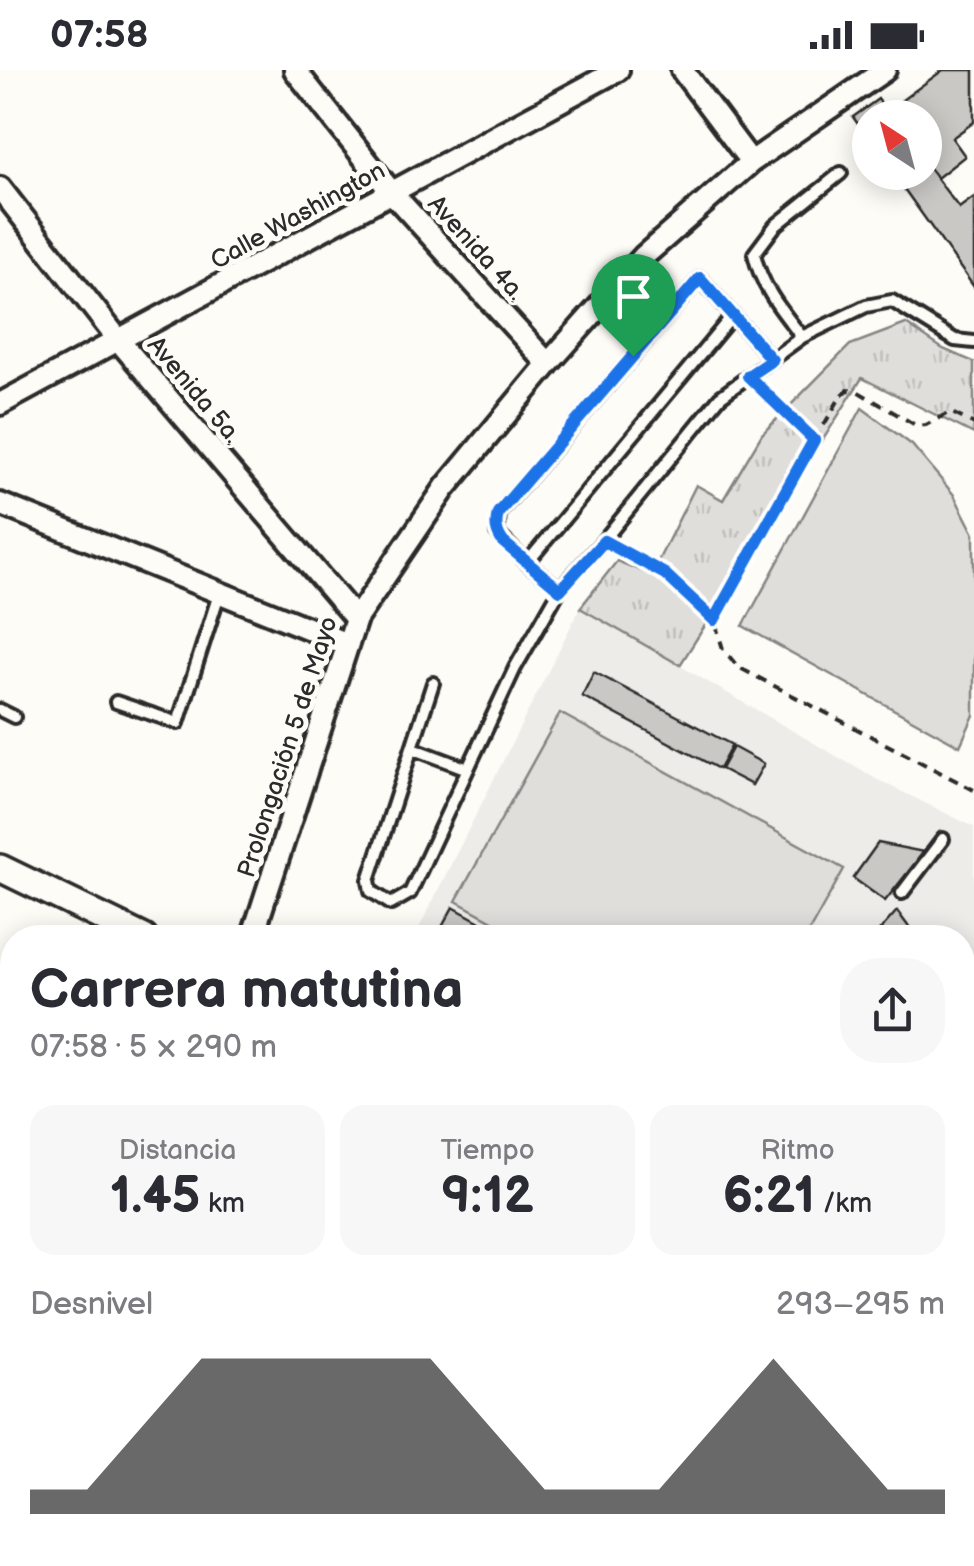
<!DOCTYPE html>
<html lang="es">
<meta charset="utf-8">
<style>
body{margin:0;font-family:"Balsamiq Sans",sans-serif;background:#f7f7f7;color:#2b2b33;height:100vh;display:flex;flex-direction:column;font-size:38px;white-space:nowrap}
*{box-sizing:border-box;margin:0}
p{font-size:32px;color:#7c7c81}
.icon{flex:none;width:55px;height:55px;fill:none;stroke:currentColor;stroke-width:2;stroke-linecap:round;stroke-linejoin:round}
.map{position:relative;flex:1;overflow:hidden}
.sheet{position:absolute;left:0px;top:855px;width:975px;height:642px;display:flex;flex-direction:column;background:#fff;border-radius:40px 40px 0 0;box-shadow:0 5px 25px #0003}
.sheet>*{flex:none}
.needle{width:65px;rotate:324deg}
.tools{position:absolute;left:852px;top:30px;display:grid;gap:20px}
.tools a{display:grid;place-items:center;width:90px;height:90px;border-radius:50%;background:#fff;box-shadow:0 5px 25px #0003;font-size:50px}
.pin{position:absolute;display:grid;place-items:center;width:85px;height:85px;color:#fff;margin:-102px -42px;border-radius:50% 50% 50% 0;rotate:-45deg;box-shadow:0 0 10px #0007}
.pin .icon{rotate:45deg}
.round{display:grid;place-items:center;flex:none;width:105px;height:105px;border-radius:40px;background:#f7f7f7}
.overview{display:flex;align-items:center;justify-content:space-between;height:170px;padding:0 30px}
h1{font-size:55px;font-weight:600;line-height:75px}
.figures{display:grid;grid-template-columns:repeat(3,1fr);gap:15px;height:170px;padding:10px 30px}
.figures div{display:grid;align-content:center;border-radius:25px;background:#f7f7f7;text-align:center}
.figures b{font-size:50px;font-weight:600}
.figures small{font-size:28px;font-weight:400}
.figures p{font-size:28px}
.chart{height:280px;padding:20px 30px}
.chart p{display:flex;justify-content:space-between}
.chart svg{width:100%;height:180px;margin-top:10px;fill:#2b2b2b;opacity:.7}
.status{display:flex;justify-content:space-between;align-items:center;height:70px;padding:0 50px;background:#fff;direction:ltr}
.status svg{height:28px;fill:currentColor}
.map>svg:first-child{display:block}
.built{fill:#edece8}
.grass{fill:url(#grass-tufts);stroke:#858482;stroke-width:2.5}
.forest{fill:url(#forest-crowns);stroke:#858482;stroke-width:2.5}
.park{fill:url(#park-dots);stroke:#858482;stroke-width:2.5}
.garden{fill:#dfdeda;stroke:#858482;stroke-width:2.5}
.building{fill:#c9c8c4;stroke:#2b2b2b;stroke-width:2.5}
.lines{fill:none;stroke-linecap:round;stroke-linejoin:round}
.service-casing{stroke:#2b2b2b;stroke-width:18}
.minor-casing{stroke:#2b2b2b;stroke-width:28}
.tertiary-casing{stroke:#2b2b2b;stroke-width:32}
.path{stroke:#2b2b2b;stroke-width:4;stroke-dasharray:10 8;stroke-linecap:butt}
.service{stroke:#fdfcf7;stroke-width:10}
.minor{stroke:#fdfcf7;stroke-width:20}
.tertiary{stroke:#fdfcf7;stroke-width:25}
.route-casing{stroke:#fff;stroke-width:20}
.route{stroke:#1a73e8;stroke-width:12}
.labels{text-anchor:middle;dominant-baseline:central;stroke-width:10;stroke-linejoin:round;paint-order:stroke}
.street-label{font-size:25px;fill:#2b2b2b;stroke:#fdfcf7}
</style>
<div class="status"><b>07:58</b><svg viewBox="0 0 49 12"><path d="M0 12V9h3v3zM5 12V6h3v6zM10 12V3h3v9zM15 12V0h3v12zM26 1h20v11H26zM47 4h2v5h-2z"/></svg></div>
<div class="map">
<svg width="974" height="1496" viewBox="0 0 974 1496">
<defs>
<pattern id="grass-tufts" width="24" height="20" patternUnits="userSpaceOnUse" patternTransform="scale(2.5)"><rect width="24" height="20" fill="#dfdeda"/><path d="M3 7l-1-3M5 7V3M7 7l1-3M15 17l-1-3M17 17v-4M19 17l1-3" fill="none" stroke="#c0bfbb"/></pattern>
<pattern id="forest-crowns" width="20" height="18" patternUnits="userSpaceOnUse" patternTransform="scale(2.5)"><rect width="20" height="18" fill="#dfdeda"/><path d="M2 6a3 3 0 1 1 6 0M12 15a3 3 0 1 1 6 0" fill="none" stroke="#c0bfbb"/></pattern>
<pattern id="park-dots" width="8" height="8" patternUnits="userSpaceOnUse" patternTransform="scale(2.5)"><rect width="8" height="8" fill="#dfdeda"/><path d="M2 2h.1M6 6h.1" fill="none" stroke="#c0bfbb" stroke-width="1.8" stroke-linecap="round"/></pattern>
</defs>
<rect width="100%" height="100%" fill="#fdfcf7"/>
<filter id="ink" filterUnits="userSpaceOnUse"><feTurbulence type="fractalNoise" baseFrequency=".01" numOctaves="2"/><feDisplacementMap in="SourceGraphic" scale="20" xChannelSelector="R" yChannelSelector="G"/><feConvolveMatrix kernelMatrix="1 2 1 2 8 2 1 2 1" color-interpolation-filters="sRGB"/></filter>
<g filter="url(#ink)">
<path class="built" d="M580,538L876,709L974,757V1241L962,1240V868H414Z"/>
<path class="grass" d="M906,254L943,279L974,292V364L862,308L680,595L580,538L617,491L651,505L696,415L723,430L762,364L850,275Z"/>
<path class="forest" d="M0,1256L12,1485H962L963,1439L974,1452V1496H0Z"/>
<path class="park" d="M0,1253L12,1255V1485H629L665,1496H0Z"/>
<path class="garden" d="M862,338L912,375L954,425L974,464V645L960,676L743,556Z
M560,643L844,799L806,867H522L456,831Z"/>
<path class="building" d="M943,0H974V52L952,68L965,86L937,108L925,93V48H891L887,41Z
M878,29L891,48H870V71L853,47Z
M925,93L959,138L974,127V217L892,102H925Z
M594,602L732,675L719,699L582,626Z
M733,677L764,694L752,715L721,699Z
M878,773L924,782L885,831L853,808Z
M453,837L509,868H436Z
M897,841L917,868H873Z
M962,886L974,902V921L964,929Z
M974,938V1001L962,1009V947Z
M974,1026V1087L962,1096V1035Z
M962,1139L974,1145V1241L962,1240Z"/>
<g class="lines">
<defs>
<path id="service" d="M802,267C781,240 762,218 754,184L775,156L841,103
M772,290L700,208L499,443L497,463L527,493L560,519L603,471L720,327L802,267L866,236L892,231L955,270L974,272
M527,493L733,245
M433,613L369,810L371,821L391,834L410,823L515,598L560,519
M116,632L178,653L219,524
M0,640L14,647
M412,678L468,699
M902,823L943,769"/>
<path id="minor" d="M295,0L392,123L548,294
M682,0L751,92
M0,118L120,272L356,549
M0,334L618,0
M0,434L347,574
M252,868L356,549L445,418L548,294L644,186L751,92L885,0
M0,1242L12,1244
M969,1261L974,1307
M0,1426L12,1429
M221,1485L246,1496"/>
<path id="tertiary" d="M0,798L144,868
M962,1259L974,1260"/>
</defs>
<use href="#service" class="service-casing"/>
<use href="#minor" class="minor-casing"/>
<use href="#tertiary" class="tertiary-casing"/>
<path class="path" d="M762,320L815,370L841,326L848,320L857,321L917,356L926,355L950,342L974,354
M617,478L665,503L687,522L714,549L723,579L738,597L974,720
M715,549L815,370
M963,939L974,931"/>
<use href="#service" class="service"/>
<use href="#minor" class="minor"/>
<use href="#tertiary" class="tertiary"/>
</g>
</g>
<g class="lines" filter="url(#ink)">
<defs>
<path id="route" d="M700,208L772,290L748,306L814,370L714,550L665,504L604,471L560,520L503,472C496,462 495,455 498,443Z"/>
</defs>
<use href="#route" class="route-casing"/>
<use href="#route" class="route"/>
</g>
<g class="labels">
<g class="street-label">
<text transform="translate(298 146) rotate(-29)">Calle Washington</text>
<text transform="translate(476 178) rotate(48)">Avenida 4a.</text>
<text transform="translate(194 320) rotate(50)">Avenida 5a.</text>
<text transform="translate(288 677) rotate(-72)">Prolongación 5 de Mayo</text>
</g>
</g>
</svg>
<div class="tools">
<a><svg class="needle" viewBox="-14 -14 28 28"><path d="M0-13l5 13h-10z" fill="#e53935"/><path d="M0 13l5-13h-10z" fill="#7c7c81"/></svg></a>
</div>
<div class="pin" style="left:633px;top:286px;background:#1e9e55"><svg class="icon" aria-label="arrive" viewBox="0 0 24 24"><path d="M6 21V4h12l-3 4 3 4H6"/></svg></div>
<section class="sheet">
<div class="overview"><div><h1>Carrera matutina</h1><p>07:58 · 5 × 290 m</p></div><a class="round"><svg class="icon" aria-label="share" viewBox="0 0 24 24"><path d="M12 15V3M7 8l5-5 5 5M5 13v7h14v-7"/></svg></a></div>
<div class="figures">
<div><p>Distancia</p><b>1.45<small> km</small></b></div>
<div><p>Tiempo</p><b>9:12</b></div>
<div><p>Ritmo</p><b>6:21<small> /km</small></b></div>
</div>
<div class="chart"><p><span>Desnivel</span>293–295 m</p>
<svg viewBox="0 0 160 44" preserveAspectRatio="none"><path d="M0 44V38L10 38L20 22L30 6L40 6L50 6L60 6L70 6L80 22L90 38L100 38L110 38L120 22L130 6L140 22L150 38L160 38V44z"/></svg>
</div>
</section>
</div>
